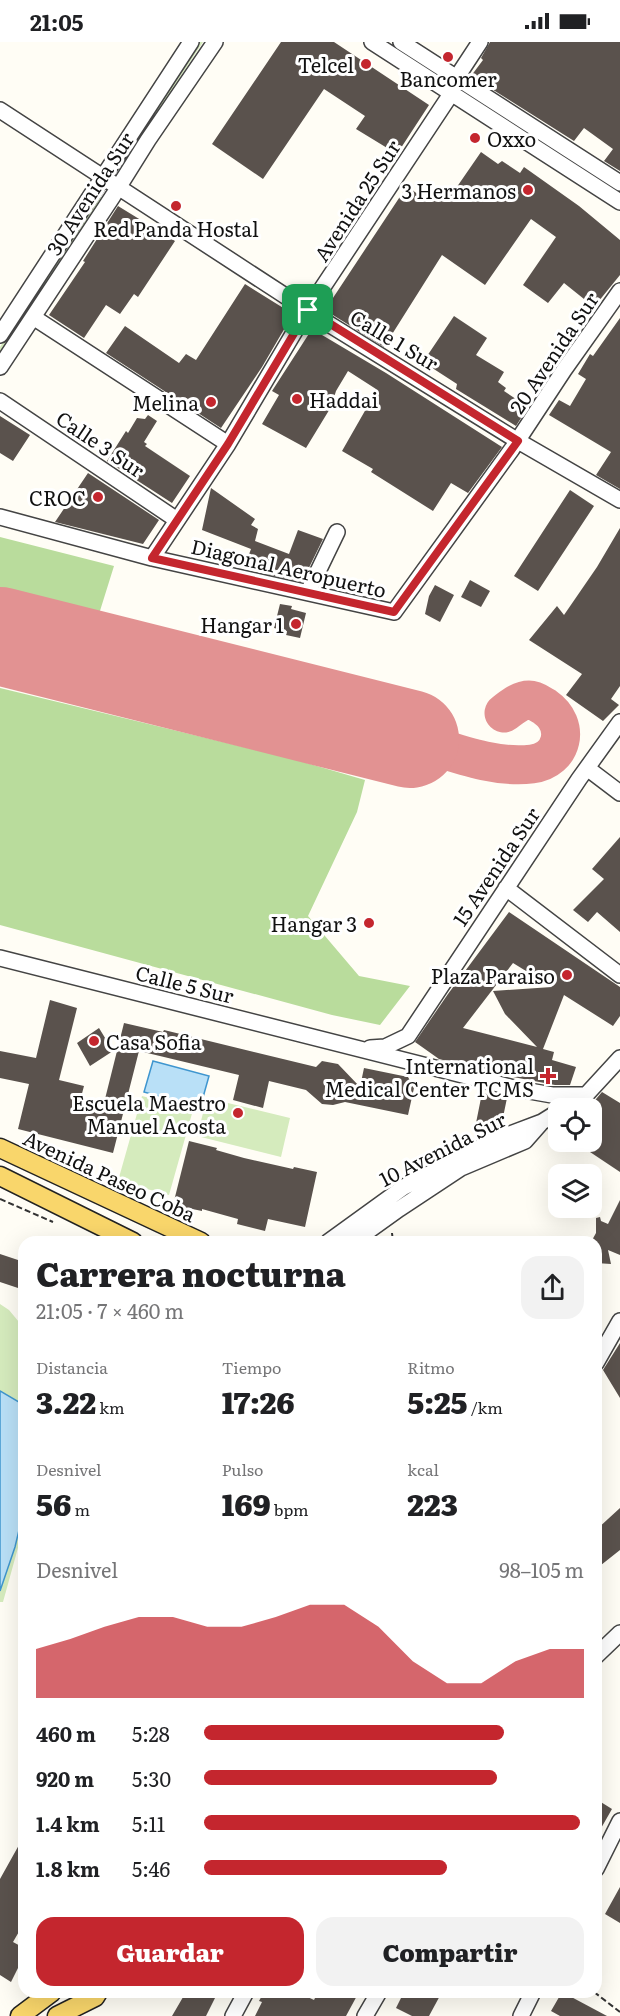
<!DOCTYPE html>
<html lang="es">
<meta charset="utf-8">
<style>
body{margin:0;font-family:Literata,serif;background:#f2f2f2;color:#202124;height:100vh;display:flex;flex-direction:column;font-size:22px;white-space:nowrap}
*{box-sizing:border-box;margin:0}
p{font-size:20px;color:#757577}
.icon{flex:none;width:33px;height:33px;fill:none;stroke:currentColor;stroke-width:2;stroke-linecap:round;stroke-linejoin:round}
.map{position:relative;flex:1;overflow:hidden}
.panel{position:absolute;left:18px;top:1194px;width:584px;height:762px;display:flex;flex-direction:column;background:#fff;border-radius:18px;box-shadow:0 6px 24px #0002}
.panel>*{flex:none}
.buttons{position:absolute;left:548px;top:1056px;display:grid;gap:12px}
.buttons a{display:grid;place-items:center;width:54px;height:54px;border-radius:12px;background:#fff;box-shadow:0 6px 24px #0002;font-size:30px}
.pin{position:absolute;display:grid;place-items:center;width:51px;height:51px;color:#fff;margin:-26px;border-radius:12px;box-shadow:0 3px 9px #0006}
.round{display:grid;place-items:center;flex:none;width:63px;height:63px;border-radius:18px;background:#f2f2f2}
.summary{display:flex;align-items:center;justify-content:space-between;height:102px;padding:0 18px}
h1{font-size:33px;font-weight:800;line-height:45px}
.figures{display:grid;grid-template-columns:repeat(3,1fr);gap:9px;height:102px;padding:6px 18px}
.figures div{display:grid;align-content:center}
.figures b{font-size:30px;font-weight:800}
.figures small{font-size:16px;font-weight:400}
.figures p{font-size:16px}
.chart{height:168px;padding:12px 18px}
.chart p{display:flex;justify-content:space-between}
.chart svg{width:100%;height:108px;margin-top:6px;fill:#c4262e;opacity:.7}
.primary-button{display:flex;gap:12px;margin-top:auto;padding:12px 18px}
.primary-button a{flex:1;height:69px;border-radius:18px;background:#c4262e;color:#fff;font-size:24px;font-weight:800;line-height:69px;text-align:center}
.primary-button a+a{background:#f2f2f2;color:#202124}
ul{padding:0 18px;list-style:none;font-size:20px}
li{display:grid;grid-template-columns:96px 72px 1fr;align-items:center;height:45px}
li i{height:15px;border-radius:8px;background:#c4262e}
.status{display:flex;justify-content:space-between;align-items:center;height:42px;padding:0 30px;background:#fff;direction:ltr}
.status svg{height:16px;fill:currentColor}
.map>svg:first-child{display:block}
.green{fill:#d5ebbd}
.forest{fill:#b9dc9c}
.water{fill:#b9e0f7;stroke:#3f96cf;stroke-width:1.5}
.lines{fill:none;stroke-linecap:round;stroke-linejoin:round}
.taxiway{stroke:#e29292;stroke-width:39}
.runway{stroke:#e29292;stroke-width:98}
.building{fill:#5a524d;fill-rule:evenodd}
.minor-casing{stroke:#444;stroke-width:18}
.major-casing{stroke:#222;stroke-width:21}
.path{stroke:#333;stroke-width:2;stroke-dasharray:6 3;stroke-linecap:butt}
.minor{stroke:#fff;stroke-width:15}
.major{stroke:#f9d66b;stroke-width:18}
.route-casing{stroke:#fff;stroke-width:12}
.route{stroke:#c4262e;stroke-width:8}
.poi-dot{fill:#c4262e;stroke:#fff;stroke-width:2}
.labels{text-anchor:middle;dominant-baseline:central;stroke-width:6;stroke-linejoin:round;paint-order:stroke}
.poi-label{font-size:20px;fill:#111;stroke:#fff;text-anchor:end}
.street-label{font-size:20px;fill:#111;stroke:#fff}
</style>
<div class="status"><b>21:05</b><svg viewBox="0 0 49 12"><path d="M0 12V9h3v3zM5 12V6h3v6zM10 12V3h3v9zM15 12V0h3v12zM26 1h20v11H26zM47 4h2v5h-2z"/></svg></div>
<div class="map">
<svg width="620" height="1974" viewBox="0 0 620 1974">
<rect width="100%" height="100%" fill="#fffdf5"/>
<path class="green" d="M199,0H203L126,118L123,119Z
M477,56L620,148V153L473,60Z
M99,154L102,156L0,313V305Z
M142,1054L193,1068L169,1153L118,1139Z
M207,1056L290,1076L281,1115L197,1094Z
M0,1262L9,1268L24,1286V1484L3,1560H0Z"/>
<path class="forest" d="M0,495L114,524L99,572L0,546Z
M0,646L293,717L365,738L357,770L308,874L359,934L410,944L380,983L332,973L0,883Z"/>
<path class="water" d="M153,1019L209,1034L200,1066L144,1050Z
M0,1349L19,1360L24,1368V1467L15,1505L0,1549Z"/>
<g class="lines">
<path class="taxiway" d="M410,697C449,708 491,727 532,722C563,718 571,683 545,665C540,662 535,658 529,658C520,658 511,666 504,671"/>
<path class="runway" d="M0,594L410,697"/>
</g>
<path class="building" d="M281,0H334L429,63L397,112L356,87L365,74L324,47L263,137L212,102Z
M490,0H620V129L604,119L613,107L584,86L574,99L471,34L483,18L481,16Z
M481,110L498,122L502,119L520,131L524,125L579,164L620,198V233L594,265L564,241L548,261L523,243L556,195L531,177L485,243L442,213L384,305L325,268L407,144L428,160L452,152Z
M118,164L175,199L138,255L134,252L120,272L106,263L84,296L49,273L85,220L83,219Z
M245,242L293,272L262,325L221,386L106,311L125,284L179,321L186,312L196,318Z
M454,274L487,296L476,313L504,330L498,340L506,346L504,349L528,365L516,384L456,347L457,342L423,320Z
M620,276V447L596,433L611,410L549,373L559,358L570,364L586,337L578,332L590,312L593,314Z
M312,287L386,331L502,405L468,451L451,441L433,469L371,430L373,427L342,409L366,367L364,365L376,347L348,329L336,349L331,365L306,406L262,382L279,353L272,349Z
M148,373L157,379L144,400L147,402L145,404L190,434L172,461L107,419L126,389L128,391L137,376L145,377Z
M0,374L30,393L13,419L0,411Z
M88,431L159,478L143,502L55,480Z
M211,446L255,477L251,483L258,487L255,499L289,512L298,488L323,497L302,540L266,532L245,523L251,507L202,488Z
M570,448L594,464L538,549L514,534Z
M620,486V644L611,657L619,663L603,679L566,653L582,632L529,598L557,564L564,573L597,525Z
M470,538L490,549L481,565L461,555Z
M435,543L454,553L440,580L425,572L429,554Z
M280,562L292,564L291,567L306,571L300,596L286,593L287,589L274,586Z
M620,795V890L597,870L588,880L573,868L604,837L592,827Z
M509,870L620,945V974L613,984L564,953L543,1007L554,1010L552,1018L576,1025L570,1043H555L498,1032L439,1017L415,1000L448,952ZM513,921L552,945L493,949L505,972L537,1005L463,986Z
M50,958L77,966L59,1038L84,1044L80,1059L103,1065L124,981L163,990L164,988L316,1025L322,1019L338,1022L360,1045L364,1026L408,1035L414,1046L408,1073L345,1060L333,1063L322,1062L306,1048L269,1039L263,1066L233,1058L239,1033L139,1009L113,1111L18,1087L29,1042L0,1036V1009L36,1016Z
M99,986L113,1009L90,1024L77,1001Z
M602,1050L620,1061V1130L575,1100H591V1063Z
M482,1051L507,1056L501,1085L476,1081Z
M189,1099L217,1106L216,1108L244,1116L293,1127L294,1125L317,1130L305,1185L268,1177L265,1189L237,1182L238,1177L202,1167V1169L173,1163Z
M620,1158V1213L608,1208L611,1222L596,1221V1200H591L596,1191V1176L600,1175L601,1179L608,1182Z
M0,1212L24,1220V1248L0,1240Z
M620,1301V1356L603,1328Z
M620,1466V1508L596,1527V1488Z
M596,1757L612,1767L596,1795Z
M24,1794V1881L13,1900L24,1906V1914L11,1940L0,1933V1837Z
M620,1845V1881L605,1872Z
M186,1950H218L206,1974H172Z
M264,1950H297L314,1958L318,1950H359L346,1974H255L262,1960L259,1959Z
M404,1950H442L429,1974H412L396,1966Z
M562,1950L607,1974H560L551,1969Z"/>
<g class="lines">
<defs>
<path id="minor" d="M372,0L620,160
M401,0L620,141
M0,68L316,274L518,399L620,458
M33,275L228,402
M0,293L191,0
M0,325L113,154L148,98L215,0
M0,359L177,478
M0,475L152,516L394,570L512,407L564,328L620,249
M152,516L228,402L305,272L441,67L451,52L457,35L480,0
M308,550L337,490
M587,726L620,751
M506,846L620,933
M0,916L518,1047L552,1053H586
M370,1006L385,1005L408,994L579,737L620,680
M564,1066L586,1053L620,1016
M328,1200L404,1145L497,1097L542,1080L558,1070
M353,1200L399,1167L461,1126L525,1099L540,1082
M596,1321L620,1279
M596,1614L620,1591
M596,1827L620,1779
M233,1974L246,1950
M365,1974L379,1950
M521,1974L533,1950"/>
<path id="major" d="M0,1106L201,1200
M0,1134L133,1200
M20,1974L52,1950
M57,1974L95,1955L98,1950"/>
</defs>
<use href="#minor" class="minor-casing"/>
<use href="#major" class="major-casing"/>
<path class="path" d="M0,1157L53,1180
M392,1191L393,1200
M594,1950L620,1970"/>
<use href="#minor" class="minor"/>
<use href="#major" class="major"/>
</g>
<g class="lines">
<defs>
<path id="route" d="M308,268L518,399L394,570L152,516L228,402Z"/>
</defs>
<use href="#route" class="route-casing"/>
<use href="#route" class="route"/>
</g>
<g class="poi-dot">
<circle cx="448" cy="15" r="6"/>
<circle cx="366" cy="22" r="6"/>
<circle cx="475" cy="96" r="6"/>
<circle cx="528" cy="148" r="6"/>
<circle cx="176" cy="164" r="6"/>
<circle cx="297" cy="357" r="6"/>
<circle cx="211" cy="360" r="6"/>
<circle cx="98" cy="455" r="6"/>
<circle cx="296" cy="582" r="6"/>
<circle cx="369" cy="881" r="6"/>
<circle cx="567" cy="933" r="6"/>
<circle cx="94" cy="999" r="6"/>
<path d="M545 1025h6v6h6v6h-6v6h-6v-6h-6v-6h6z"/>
<circle cx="238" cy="1071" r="6"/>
</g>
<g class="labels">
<g class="poi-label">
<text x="354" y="22">Telcel</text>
<text x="448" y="36" text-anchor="middle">Bancomer</text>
<text x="487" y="96" text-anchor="start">Oxxo</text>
<text x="516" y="148">3 Hermanos</text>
<text x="176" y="186" text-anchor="middle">Red Panda Hostal</text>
<text x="309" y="357" text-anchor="start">Haddai</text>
<text x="199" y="360">Melina</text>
<text x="86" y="455">CROC</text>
<text x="284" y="582">Hangar 1</text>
<text x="357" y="881">Hangar 3</text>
<text x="555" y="933">Plaza Paraiso</text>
<text x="106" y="999" text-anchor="start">Casa Sofia</text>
<text x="534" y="1023">International<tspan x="534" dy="23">Medical Center TCMS</tspan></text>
<text x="226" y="1060">Escuela Maestro<tspan x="226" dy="23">Manuel Acosta</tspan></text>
</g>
<g class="street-label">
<text transform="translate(89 151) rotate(-57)">30 Avenida Sur</text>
<text transform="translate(356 158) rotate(-57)">Avenida 25 Sur</text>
<text transform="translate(395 297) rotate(31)">Calle 1 Sur</text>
<text transform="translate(553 310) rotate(-56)">20 Avenida Sur</text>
<text transform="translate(101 401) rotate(34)">Calle 3 Sur</text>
<text transform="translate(289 525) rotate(13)">Diagonal Aeropuerto</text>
<text transform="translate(495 824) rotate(-56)">15 Avenida Sur</text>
<text transform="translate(185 941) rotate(14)">Calle 5 Sur</text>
<text transform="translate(442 1106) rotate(-27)">10 Avenida Sur</text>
<text transform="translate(110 1133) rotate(25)">Avenida Paseo Coba</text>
</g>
</g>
</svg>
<div class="buttons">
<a><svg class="icon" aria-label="locate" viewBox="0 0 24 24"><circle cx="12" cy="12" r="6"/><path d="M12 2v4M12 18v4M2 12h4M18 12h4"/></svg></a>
<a><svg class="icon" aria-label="layers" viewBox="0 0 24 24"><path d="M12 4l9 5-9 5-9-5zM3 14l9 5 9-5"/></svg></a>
</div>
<div class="pin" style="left:308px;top:268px;background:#1e9e55"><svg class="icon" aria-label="arrive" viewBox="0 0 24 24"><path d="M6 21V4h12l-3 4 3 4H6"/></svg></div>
<section class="panel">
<div class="summary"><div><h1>Carrera nocturna</h1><p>21:05 · 7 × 460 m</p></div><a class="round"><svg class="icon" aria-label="share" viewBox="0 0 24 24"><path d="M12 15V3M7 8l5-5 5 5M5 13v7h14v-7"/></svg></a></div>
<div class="figures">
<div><p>Distancia</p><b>3.22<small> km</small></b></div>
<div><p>Tiempo</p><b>17:26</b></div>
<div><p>Ritmo</p><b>5:25<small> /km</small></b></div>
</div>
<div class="figures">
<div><p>Desnivel</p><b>56<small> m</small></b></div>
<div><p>Pulso</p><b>169<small> bpm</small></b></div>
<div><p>kcal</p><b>223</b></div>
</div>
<div class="chart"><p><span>Desnivel</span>98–105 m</p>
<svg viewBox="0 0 160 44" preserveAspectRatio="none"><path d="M0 44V24L10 20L20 15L30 11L40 11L50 15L60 15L70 11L80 6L90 6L100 15L110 29L120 38L130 38L140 29L150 24L160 24V44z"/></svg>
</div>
<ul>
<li><b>460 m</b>5:28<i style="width:79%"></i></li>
<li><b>920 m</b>5:30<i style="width:77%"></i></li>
<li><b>1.4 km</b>5:11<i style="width:99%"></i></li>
<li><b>1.8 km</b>5:46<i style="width:64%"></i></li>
</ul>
<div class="primary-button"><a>Guardar</a><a>Compartir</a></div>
</section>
</div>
